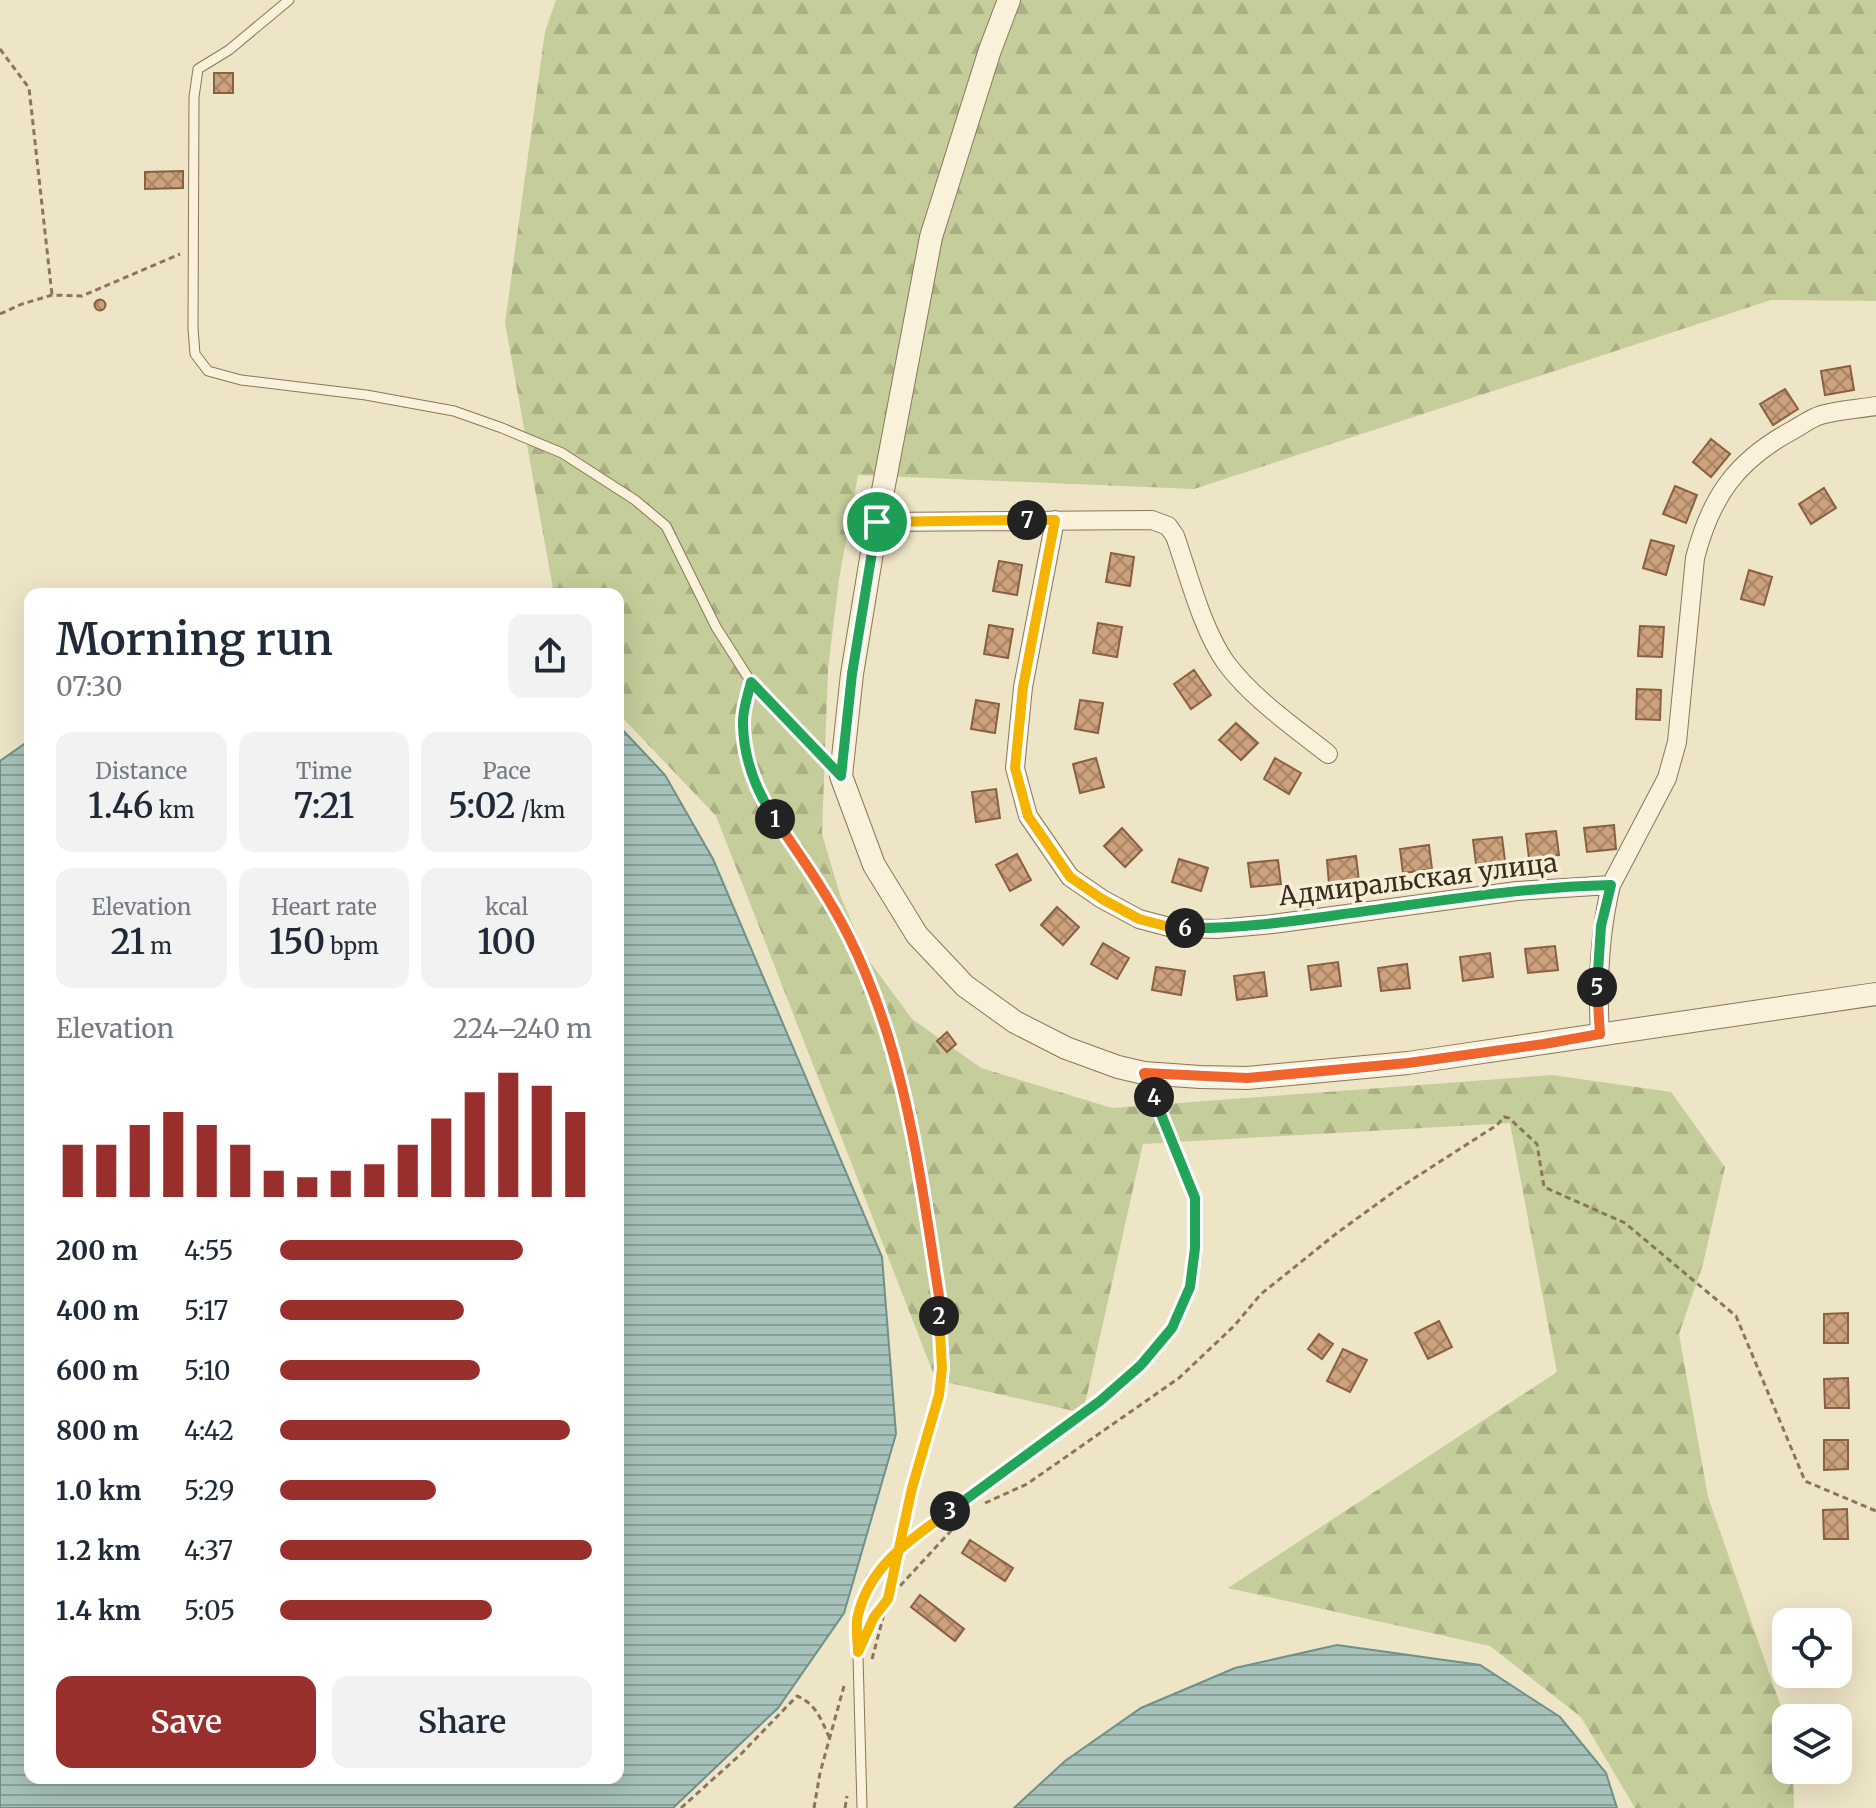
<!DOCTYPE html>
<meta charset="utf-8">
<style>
body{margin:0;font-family:Merriweather,serif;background:#f2f2f3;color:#1f2937;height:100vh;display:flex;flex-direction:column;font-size:30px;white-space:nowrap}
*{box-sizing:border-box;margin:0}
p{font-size:26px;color:#747a83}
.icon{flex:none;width:44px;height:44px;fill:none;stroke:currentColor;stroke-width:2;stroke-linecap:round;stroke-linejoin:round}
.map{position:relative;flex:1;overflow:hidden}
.drawer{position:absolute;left:24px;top:588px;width:600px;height:1196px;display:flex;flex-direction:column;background:#fff;border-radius:16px;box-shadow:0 8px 32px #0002}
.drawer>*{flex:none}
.buttons{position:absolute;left:1772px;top:1608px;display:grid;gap:16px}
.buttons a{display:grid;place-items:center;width:80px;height:80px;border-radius:16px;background:#fff;box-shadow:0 8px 32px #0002;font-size:40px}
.pin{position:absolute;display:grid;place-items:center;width:68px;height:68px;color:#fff;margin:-34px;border:4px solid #fff;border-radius:50%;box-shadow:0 2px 8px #0007}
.km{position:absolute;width:40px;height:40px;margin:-20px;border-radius:50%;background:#222;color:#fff;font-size:22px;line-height:40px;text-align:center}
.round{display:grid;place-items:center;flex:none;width:84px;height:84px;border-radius:16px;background:#f2f2f3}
.headline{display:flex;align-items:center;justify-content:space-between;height:136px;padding:0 32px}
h1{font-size:44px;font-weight:600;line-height:60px}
.stats{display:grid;grid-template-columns:repeat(3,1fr);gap:12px;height:136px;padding:8px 32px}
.stats div{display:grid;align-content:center;border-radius:16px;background:#f2f2f3;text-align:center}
.stats b{font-size:34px;font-weight:600}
.stats small{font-size:22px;font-weight:400}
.stats p{font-size:22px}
.chart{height:224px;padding:16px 32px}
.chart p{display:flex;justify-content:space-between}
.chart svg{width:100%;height:144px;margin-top:8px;stroke:#992f2c;stroke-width:6}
.cta{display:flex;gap:16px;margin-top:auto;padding:16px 32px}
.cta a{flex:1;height:92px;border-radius:16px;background:#992f2c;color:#fff;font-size:32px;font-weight:600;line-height:92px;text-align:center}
.cta a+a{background:#f2f2f3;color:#1f2937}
ul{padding:0 32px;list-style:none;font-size:26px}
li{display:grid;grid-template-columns:128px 96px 1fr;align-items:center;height:60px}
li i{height:20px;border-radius:10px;background:#992f2c}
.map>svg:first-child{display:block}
.forest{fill:url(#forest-firs)}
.water{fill:url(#water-rules);stroke:#6e9189;stroke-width:2}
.building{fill:url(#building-cross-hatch);stroke:#896041;stroke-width:2}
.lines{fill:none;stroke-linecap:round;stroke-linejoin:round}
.service-casing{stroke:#8a765c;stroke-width:11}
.minor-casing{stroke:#8a765c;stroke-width:20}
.tertiary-casing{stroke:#8a765c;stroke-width:24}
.path{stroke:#8a765c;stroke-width:3;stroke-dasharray:6 4;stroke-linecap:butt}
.service{stroke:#f9f1d9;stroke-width:9}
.minor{stroke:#f9f1d9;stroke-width:18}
.tertiary{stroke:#f9f1d9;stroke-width:22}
.split-1-casing{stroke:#fff;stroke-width:16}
.split-2-casing{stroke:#fff;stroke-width:16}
.split-3-casing{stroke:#fff;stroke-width:16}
.split-4-casing{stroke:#fff;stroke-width:16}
.split-5-casing{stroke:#fff;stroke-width:16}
.split-6-casing{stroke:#fff;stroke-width:16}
.split-7-casing{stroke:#fff;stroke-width:16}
.split-8-casing{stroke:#fff;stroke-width:16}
.split-1{stroke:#22a559;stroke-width:10}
.split-2{stroke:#f0652b;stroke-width:10}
.split-3{stroke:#f5b400;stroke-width:10}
.split-4{stroke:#22a559;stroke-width:10}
.split-5{stroke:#f0652b;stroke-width:10}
.split-6{stroke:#22a559;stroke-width:10}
.split-7{stroke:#f5b400;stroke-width:10}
.split-8{stroke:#f5b400;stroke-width:10}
.labels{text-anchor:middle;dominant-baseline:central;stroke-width:7;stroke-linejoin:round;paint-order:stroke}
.street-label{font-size:26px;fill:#3a2d1f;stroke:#f6eed6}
</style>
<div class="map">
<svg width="1876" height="1808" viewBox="0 0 1876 1808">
<defs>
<pattern id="forest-firs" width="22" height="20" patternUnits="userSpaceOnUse" patternTransform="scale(2)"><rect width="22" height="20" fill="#c5cd9a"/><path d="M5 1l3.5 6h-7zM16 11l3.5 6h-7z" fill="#aab084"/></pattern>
<pattern id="water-rules" width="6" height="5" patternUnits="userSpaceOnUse" patternTransform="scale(2)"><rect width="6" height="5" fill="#a7c2bb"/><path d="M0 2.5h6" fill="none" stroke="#899e97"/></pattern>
<pattern id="building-cross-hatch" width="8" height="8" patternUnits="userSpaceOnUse" patternTransform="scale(2)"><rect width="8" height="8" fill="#cca17c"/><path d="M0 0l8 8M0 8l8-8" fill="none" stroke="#a78465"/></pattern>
</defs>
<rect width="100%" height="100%" fill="#eee4c6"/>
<path class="forest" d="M556,0H1876V301L1771,300L1194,489L858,475L839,579L828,669L822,834L840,895L867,958L912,1019L981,1068L1112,1108L1552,1075L1671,1092L1725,1167L1703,1264L1679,1334L1708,1497L1786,1721V1770H1793L1794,1808H1635L1581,1717L1490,1646L1228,1588L1557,1372L1510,1123L1143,1144L1083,1413L936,1380L716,816L618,713V594H554L505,323L545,32Z"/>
<path class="water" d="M618,725L665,775L713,859L882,1257L896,1434L844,1613L778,1708L673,1808H0V761L30,740V1778H618Z
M1337,1645L1480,1665L1560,1717L1606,1773L1617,1808H1014L1065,1761L1141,1708L1235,1668Z"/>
<path class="building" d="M214,73H233V93H214Z
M183,171V188L145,189V172Z
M94.5 305a5.5 5.5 0 1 1 11 0a5.5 5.5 0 1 1-11 0Z
M1850,366L1854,390L1825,395L1821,371Z
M1785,389L1798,409L1773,425L1760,404Z
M1711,439L1730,454L1711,477L1693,462Z
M1675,486L1697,495L1686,523L1663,514Z
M1824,488L1836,508L1811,524L1799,504Z
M1651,540L1674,546L1666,575L1643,568Z
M1111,553L1134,557L1130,586L1106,582Z
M999,561L1022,565L1017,595L993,591Z
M1749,570L1772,577L1764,605L1741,599Z
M1098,623L1122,627L1117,657L1093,653Z
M989,625L1013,629L1008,658L984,654Z
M1640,626L1664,627L1662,657L1638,656Z
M1194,670L1211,695L1191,709L1174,684Z
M1637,689L1661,690L1660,720L1636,719Z
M976,700L999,704L995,733L971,729Z
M1080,700L1103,703L1098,733L1075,729Z
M1236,723L1258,743L1241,760L1219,740Z
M1096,758L1104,787L1080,793L1073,764Z
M1275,758L1301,773L1289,794L1264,779Z
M996,789L1000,818L976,822L972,792Z
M1614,825L1616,849L1587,852L1584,828Z
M1122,828L1142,850L1125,867L1104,846Z
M1556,831L1559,855L1529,858L1526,834Z
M1502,837L1505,861L1476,864L1473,840Z
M1429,845L1432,869L1403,873L1400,849Z
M1017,854L1031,880L1010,891L996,865Z
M1356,856L1359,881L1329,884L1327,860Z
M1179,859L1208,868L1201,891L1172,882Z
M1278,860L1281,884L1251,887L1248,863Z
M1057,907L1079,927L1063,945L1041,925Z
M1103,943L1129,958L1117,979L1091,964Z
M1555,946L1558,970L1528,973L1525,949Z
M1490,953L1493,977L1463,981L1460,957Z
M1338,962L1341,986L1311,990L1308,966Z
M1407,964L1410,988L1381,991L1378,968Z
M1156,967L1185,971L1181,995L1152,990Z
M1264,972L1267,996L1237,1000L1234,976Z
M947,1032L956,1044L947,1052L937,1041Z
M1848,1313V1343H1824V1314Z
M1439,1321L1452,1347L1428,1359L1415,1333Z
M1319,1334L1333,1344L1322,1359L1308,1349Z
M1343,1349L1367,1360L1350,1392L1327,1381Z
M1848,1378L1849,1408H1825L1824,1379Z
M1824,1440H1848V1469L1824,1470Z
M1847,1509L1848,1539H1824L1823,1510Z
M970,1540L1013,1568L1005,1581L962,1553Z
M920,1595L964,1629L955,1641L911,1607Z"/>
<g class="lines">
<defs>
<path id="service" d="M289,0L229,50L198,69L194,97L193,328L195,354L208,371L241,380L366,395L454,411L502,428L562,453L635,500L666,526L716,627L751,682L840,775
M862,1808L857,1617L871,1578L900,1547L1100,1401L1141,1365L1172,1328L1190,1287L1195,1248V1198L1145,1074"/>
<path id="minor" d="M1055,520L1023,687L1015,768L1028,816L1070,877L1102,899L1139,919L1173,928L1217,929L1273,924L1517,891L1611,885L1667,778L1677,742L1695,558C1711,496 1737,460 1793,430C1802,425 1811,418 1821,415C1838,410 1858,409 1876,406
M877,522L1152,520L1168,526L1175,536C1189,576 1202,629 1226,663C1253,699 1294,727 1328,754
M1600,1034C1597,982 1599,935 1611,885"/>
<path id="tertiary" d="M1009,0L990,50L931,237L877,522L852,674L841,776L874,865L917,935L965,986L1015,1022L1066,1048L1118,1067L1144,1073L1200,1077L1247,1078L1408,1063L1876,994"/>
</defs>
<use href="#service" class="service-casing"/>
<use href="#minor" class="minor-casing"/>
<use href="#tertiary" class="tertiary-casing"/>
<path class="path" d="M0,49L29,88L52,295
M0,314L22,304L52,295L82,296L180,254
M748,697L743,722L747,757L753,777L763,802L817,882L851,940L884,1023L905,1092L939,1296L942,1368L939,1395L912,1488L904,1527
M985,1503L1027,1484L1179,1378L1234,1326L1261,1294L1337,1233L1399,1188L1497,1125L1504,1117L1509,1118L1537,1144L1544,1187L1625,1223L1736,1316L1805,1481L1876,1511
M888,1597L894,1573
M871,1624L884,1604
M872,1659L888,1599L960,1521
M681,1808L741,1754L797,1696C816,1704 821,1719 829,1737
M814,1808L820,1773L844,1686
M845,1808L847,1796"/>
<use href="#service" class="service"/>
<use href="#minor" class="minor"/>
<use href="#tertiary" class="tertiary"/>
</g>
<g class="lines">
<defs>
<path id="split-1" d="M775,819C756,791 744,759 743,725C742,711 748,695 751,682L841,776L852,674L877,522"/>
<path id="split-2" d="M775,819C801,857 828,895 849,937C905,1049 920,1174 939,1296V1316"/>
<path id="split-3" d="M939,1316L942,1368L939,1395L912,1488L888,1599L874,1617L858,1652C858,1641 855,1626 858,1615C870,1565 911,1539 950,1511"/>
<path id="split-4" d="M950,1511L1100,1401L1141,1365L1172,1328L1190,1287L1195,1248V1198L1154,1097"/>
<path id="split-5" d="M1154,1097L1144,1073L1247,1078L1408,1063L1544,1044L1600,1034L1597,987"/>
<path id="split-6" d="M1185,928C1236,929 1287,922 1337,915C1428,903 1519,887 1611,885L1601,926L1597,987"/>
<path id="split-7" d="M1027,520H1055L1023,687L1015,768L1028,816L1070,877L1102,899L1139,919L1173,928H1185"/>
<path id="split-8" d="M877,522L1027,520"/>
</defs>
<use href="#split-1" class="split-1-casing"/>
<use href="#split-2" class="split-2-casing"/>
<use href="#split-3" class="split-3-casing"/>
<use href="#split-4" class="split-4-casing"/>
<use href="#split-5" class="split-5-casing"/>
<use href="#split-6" class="split-6-casing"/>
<use href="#split-7" class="split-7-casing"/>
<use href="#split-8" class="split-8-casing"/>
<use href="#split-1" class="split-1"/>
<use href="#split-2" class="split-2"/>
<use href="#split-3" class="split-3"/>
<use href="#split-4" class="split-4"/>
<use href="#split-5" class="split-5"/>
<use href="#split-6" class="split-6"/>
<use href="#split-7" class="split-7"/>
<use href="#split-8" class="split-8"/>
</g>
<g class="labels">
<g class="street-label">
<text transform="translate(1418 879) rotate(-7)">Адмиральская улица</text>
</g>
</g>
</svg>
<div class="buttons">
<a><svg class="icon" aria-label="locate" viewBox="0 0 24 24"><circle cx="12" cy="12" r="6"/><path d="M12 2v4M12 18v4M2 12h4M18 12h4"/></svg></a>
<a><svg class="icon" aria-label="layers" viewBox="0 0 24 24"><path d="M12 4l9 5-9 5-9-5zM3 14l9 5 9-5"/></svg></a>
</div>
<div class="pin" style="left:877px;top:522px;background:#1e9e55"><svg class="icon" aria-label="arrive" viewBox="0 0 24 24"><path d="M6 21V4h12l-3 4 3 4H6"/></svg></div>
<b class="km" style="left:775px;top:819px">1</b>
<b class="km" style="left:939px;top:1316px">2</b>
<b class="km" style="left:950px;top:1511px">3</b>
<b class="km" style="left:1154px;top:1097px">4</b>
<b class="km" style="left:1597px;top:987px">5</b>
<b class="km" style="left:1185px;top:928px">6</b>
<b class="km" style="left:1027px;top:520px">7</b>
<section class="drawer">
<div class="headline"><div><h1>Morning run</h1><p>07:30</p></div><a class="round"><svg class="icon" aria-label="share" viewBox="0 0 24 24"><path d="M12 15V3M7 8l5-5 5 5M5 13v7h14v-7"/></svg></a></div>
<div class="stats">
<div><p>Distance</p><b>1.46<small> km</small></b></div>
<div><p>Time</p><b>7:21</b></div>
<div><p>Pace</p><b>5:02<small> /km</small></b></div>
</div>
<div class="stats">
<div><p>Elevation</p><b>21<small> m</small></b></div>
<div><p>Heart rate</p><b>150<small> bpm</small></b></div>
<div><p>kcal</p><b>100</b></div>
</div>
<div class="chart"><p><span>Elevation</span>224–240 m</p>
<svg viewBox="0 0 160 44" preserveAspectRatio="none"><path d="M5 44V28M15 44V28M25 44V22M35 44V18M45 44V22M55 44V28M65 44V36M75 44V38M85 44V36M95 44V34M105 44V28M115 44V20M125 44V12M135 44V6M145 44V10M155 44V18"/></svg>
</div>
<ul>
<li><b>200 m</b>4:55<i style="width:78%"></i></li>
<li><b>400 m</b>5:17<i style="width:59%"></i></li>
<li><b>600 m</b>5:10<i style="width:64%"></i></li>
<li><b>800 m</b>4:42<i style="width:93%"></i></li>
<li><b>1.0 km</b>5:29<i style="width:50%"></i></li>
<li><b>1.2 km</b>4:37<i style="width:100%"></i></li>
<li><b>1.4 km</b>5:05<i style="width:68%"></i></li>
</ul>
<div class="cta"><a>Save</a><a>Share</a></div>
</section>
</div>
